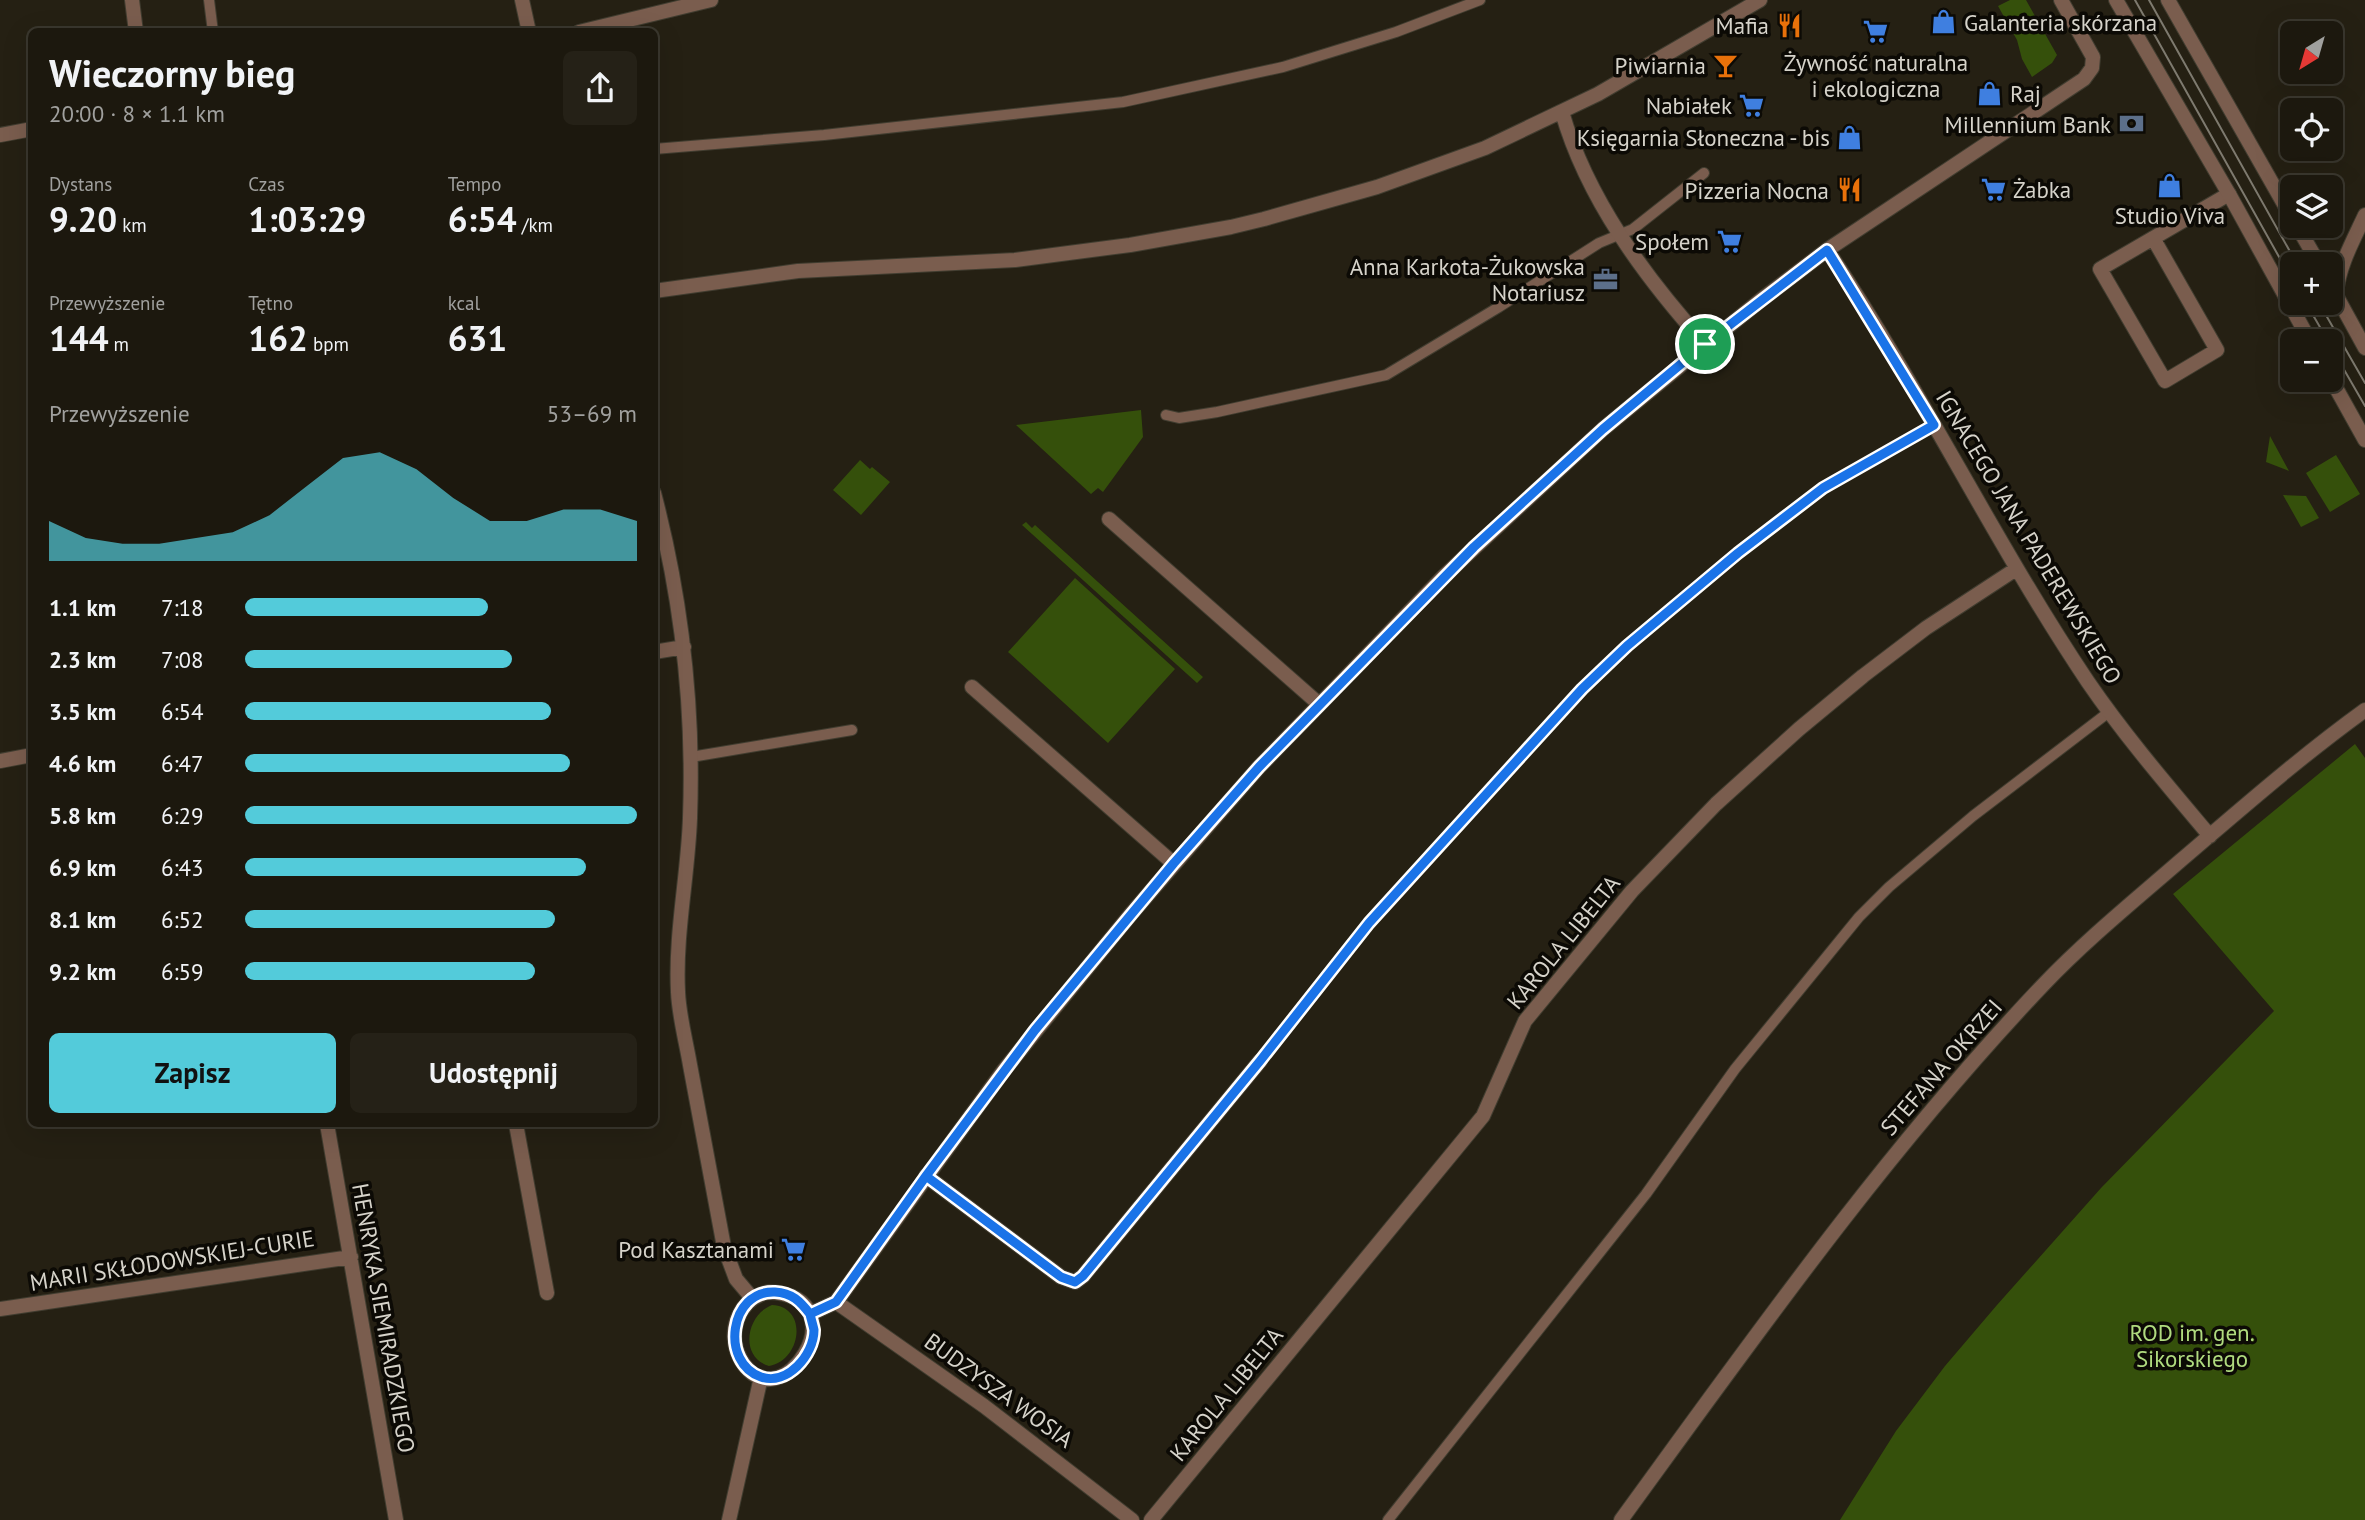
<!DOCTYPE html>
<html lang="pl">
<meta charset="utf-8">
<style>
body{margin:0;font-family:"PT Sans",sans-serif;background:#252117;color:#f1f3f6;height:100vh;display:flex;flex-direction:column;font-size:26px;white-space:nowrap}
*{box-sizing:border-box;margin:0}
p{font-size:23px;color:#a0a09e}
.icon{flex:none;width:38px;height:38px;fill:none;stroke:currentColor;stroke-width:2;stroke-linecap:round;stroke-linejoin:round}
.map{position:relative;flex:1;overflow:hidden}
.side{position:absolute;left:28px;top:28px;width:630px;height:1099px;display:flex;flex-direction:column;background:#1c180e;border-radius:10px;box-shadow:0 7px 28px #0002,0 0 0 2px #3a372e}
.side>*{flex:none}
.needle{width:46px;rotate:217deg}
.fabs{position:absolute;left:2280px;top:21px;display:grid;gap:14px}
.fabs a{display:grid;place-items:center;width:63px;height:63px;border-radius:10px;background:#1c180e;box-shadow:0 7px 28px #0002,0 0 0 2px #3a372e;font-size:35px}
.pin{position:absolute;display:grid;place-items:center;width:60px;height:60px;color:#fff;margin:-30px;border:4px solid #fff;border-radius:50%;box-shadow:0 2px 7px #0007}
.round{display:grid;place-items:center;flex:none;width:74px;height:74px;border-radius:10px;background:#252117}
.head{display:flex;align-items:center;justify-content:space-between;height:119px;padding:0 21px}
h1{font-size:38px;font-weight:700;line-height:52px}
.metrics{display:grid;grid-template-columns:repeat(3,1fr);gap:10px;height:119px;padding:7px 21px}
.metrics div{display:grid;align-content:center}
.metrics b{font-size:35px;font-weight:700}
.metrics small{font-size:19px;font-weight:400}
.metrics p{font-size:19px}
.chart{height:196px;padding:14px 21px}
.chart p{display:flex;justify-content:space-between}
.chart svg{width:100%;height:126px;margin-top:7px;fill:#53cbda;opacity:.7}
.action{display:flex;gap:14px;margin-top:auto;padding:14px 21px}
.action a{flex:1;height:80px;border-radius:10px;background:#53cbda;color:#111;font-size:28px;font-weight:700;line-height:80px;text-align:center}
.action a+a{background:#252117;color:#f1f3f6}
ul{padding:0 21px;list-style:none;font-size:23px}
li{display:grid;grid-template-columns:112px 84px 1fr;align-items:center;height:52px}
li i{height:18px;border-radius:9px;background:#53cbda}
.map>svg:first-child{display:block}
.green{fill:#35500b}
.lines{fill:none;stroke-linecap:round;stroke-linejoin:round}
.service-casing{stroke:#413d30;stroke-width:12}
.minor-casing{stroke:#413d30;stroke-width:16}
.tertiary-casing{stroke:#413d30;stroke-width:16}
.service{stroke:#7a5d4e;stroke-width:10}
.minor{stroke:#7a5d4e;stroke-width:14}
.tertiary{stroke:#7a5d4e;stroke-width:14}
.tram{stroke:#7e7a6f;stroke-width:2}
.route-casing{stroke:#fff;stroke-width:14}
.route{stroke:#1a73e8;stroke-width:9}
.labels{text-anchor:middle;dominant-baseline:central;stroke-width:7;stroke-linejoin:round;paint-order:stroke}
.poi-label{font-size:23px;fill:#d6d3ca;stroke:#0c0a05;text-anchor:end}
.street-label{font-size:23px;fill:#d6d3ca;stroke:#0c0a05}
.park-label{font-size:23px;fill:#b0db7f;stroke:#0c0a05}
</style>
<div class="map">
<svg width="2365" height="1520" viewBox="0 0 2365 1520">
<rect width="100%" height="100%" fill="#252013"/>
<path class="green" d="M2010,0H2026L2057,55L2052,63L2032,77L2022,59L2017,40L1998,6Z
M1141,410L1143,437L1103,492L1098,488L1091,494L1016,425Z
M2270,436L2289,471L2266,462Z
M2336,455L2360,494L2330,512L2306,473Z
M860,460L870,469L872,467L890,482L861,515L833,490Z
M2283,495L2306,496L2319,518L2301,527Z
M1026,522L1032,528L1035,525L1203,677L1197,683L1022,525Z
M1075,578L1175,669L1108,743L1008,652Z
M2355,744L2365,758V1520H1840L1896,1431L1945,1366L1997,1305L2101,1188L2274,1011L2173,894Z
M772,1305C809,1307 801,1361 769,1366C739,1357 746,1315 772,1305Z"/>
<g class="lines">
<defs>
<path id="service" d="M209,0L213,32
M654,149L824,135L1123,102L1283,67L1396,32L1480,0
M1166,415L1179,418L1217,412L1386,375L1499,307L1599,243L1633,229L1704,173
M691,757L852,730
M1260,1061L1369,923L1539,734L1627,646L1738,553L1823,488L1934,425
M1388,1520L1646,1194L1735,1069L1859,917L1889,887L1973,816L2109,712"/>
<path id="minor" d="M132,0L136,32
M522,0L529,32
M1562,112C1587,199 1645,277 1705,344
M2153,238L2217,350L2165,381L2100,269L2229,194
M1827,250C1921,389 1994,542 2088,682C2125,736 2168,786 2210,836
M654,291L798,271L1015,260L1130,245L1231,227L1264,219L1377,187L1485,148L1598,94L1760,0
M2336,294C2339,265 2353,241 2365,215
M654,493C682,600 694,708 690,818C688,876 675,934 678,992C679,1016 686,1041 690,1065C701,1126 713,1186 724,1247L736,1279L752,1298
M1109,519L1319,704
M654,652L684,647
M972,687L1173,863
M0,761L32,755
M327,1124L396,1520
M516,1124L547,1293
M926,1176L1061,1277L1075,1282L1083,1276L1260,1061
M769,1292C864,1297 780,1427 741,1360C726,1333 738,1298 769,1292Z
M836,1302L984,1406L1132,1520
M0,1309L351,1257
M810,1314L836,1302L1004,1070L1131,914L1259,767L1443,577L1603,429L1762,299L1827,250L2084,79L2092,68L2093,57L2061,0
M729,1520L761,1377
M1151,1520L1483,1116L1525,1021L1632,891L1716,804L1799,729L1863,676L1926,628L2016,569
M1621,1520C1755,1336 1887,1149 2044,984C2086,940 2134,901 2180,861C2241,809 2300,757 2365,710"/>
<path id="tertiary" d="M2116,0L2229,194L2310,341
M2168,0L2292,218
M579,32L711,0
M0,135L32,129
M2297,226L2319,264
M2331,286L2365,348
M2331,379L2365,440"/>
</defs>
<use href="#service" class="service-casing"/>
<use href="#minor" class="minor-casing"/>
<use href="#tertiary" class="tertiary-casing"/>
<use href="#service" class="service"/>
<use href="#minor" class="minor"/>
<use href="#tertiary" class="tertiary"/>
<path class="tram" d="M2135,0L2292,280
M2149,0L2297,264
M2306,303L2328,341
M2319,303L2365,383
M2331,347L2365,406"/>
</g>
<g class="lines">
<defs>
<path id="route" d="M1705,344L1603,429L1474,547L1259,767L1174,863L1035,1030L926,1176L836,1302L810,1314C800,1301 792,1293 775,1292C729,1290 720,1363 761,1377C787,1386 814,1355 814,1330C813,1325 811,1319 810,1314L836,1302L926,1176L1061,1277L1075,1282L1083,1276L1260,1061L1369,923L1582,689L1627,646L1738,553L1823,488L1934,425L1827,250L1705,344"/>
</defs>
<use href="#route" class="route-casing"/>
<use href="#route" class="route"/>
</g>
<defs>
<symbol id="shop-bare" viewBox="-9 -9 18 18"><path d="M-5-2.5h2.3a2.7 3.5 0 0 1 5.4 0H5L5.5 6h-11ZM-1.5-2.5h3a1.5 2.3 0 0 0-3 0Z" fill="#3f7fe0" stroke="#0c0a05" stroke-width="2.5" paint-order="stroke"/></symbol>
<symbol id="restaurant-bare" viewBox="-9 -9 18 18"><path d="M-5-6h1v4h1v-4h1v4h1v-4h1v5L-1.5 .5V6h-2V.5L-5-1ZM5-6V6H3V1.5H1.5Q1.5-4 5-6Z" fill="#e8710a" stroke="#0c0a05" stroke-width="2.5" paint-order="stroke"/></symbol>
<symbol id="supermarket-bare" viewBox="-9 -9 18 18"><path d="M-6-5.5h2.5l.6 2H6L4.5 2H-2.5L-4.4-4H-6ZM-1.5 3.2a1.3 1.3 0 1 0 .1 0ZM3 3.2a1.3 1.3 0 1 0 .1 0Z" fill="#3f7fe0" stroke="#0c0a05" stroke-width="2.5" paint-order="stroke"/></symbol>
<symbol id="bar-bare" viewBox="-9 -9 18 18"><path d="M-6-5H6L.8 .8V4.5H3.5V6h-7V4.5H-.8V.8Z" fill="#e8710a" stroke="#0c0a05" stroke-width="2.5" paint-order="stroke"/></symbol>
<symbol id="bank-bare" viewBox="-9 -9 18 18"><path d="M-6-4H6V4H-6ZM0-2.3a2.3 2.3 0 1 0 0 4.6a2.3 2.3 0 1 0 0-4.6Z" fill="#5c6f8a" stroke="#0c0a05" stroke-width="2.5" paint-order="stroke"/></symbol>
<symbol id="office-bare" viewBox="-9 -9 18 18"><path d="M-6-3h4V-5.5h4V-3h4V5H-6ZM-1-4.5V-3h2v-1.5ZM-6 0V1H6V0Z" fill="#5c6f8a" stroke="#0c0a05" stroke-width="2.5" paint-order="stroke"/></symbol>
</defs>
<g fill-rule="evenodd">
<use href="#shop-bare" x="1926" y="4" width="35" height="35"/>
<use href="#restaurant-bare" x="1772" y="8" width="35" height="35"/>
<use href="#supermarket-bare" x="1858" y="14" width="35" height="35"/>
<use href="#bar-bare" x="1708" y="48" width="35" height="35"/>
<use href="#shop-bare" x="1972" y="76" width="35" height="35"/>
<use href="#supermarket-bare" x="1734" y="88" width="35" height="35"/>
<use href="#bank-bare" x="2114" y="106" width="35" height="35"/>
<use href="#shop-bare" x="1832" y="120" width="35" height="35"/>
<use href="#shop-bare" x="2152" y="168" width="35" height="35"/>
<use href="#supermarket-bare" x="1976" y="172" width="35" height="35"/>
<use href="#restaurant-bare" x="1832" y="172" width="35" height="35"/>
<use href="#supermarket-bare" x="1712" y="224" width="35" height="35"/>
<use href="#office-bare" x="1588" y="262" width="35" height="35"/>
<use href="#supermarket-bare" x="776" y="1232" width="35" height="35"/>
</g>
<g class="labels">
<g class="poi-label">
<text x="1964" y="22" text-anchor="start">Galanteria skórzana</text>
<text x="1769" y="25">Mafia</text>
<text x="1876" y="62" text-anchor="middle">Żywność naturalna<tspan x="1876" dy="26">i ekologiczna</tspan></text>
<text x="1706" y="65">Piwiarnia</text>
<text x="2010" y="93" text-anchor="start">Raj</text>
<text x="1732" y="105">Nabiałek</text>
<text x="2111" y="124">Millennium Bank</text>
<text x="1830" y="137">Księgarnia Słoneczna - bis</text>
<text x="2013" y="189" text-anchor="start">Żabka</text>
<text x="1829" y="190">Pizzeria Nocna</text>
<text x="2170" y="215" text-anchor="middle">Studio Viva</text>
<text x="1709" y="241">Społem</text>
<text x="1585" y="266">Anna Karkota-Żukowska<tspan x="1585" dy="26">Notariusz</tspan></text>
<text x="774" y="1249">Pod Kasztanami</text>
</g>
<g class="street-label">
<text transform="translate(2029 537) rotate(59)">IGNACEGO JANA PADEREWSKIEGO</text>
<text transform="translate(1563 942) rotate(-51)">KAROLA LIBELTA</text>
<text transform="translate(1941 1067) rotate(-49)">STEFANA OKRZEI</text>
<text transform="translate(172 1260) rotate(-9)">MARII SKŁODOWSKIEJ-CURIE</text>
<text transform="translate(384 1318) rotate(80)">HENRYKA SIEMIRADZKIEGO</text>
<text transform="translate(999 1390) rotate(36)">BUDZYSZA WOSIA</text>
<text transform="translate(1226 1394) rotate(-51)">KAROLA LIBELTA</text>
</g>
<g class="park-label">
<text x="2192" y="1332">ROD im. gen.<tspan x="2192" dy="26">Sikorskiego</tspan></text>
</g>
</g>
</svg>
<div class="fabs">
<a><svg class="needle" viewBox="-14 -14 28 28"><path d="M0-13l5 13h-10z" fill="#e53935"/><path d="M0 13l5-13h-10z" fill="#a0a09e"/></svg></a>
<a><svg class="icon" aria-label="locate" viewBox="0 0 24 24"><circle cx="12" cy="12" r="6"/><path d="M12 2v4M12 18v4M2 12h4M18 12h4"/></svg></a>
<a><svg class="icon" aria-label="layers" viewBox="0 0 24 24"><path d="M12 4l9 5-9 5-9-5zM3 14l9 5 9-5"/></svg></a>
<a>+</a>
<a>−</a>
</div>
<div class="pin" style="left:1705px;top:344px;background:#1e9e55"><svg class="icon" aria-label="arrive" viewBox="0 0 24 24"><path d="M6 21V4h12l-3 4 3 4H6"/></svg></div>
<section class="side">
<div class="head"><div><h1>Wieczorny bieg</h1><p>20:00 · 8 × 1.1 km</p></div><a class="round"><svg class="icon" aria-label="share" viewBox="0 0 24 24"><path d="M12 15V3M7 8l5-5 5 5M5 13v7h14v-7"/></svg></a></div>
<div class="metrics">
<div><p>Dystans</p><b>9.20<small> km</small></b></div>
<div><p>Czas</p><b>1:03:29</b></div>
<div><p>Tempo</p><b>6:54<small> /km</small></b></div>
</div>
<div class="metrics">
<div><p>Przewyższenie</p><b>144<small> m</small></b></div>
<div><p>Tętno</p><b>162<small> bpm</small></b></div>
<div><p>kcal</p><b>631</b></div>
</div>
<div class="chart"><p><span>Przewyższenie</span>53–69 m</p>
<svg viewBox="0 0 160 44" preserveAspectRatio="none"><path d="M0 44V30L10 36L20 38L30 38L40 36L50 34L60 28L70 18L80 8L90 6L100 12L110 22L120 30L130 30L140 26L150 26L160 30V44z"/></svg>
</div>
<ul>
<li><b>1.1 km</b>7:18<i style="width:62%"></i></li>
<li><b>2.3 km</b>7:08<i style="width:68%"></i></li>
<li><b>3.5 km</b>6:54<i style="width:78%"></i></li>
<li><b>4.6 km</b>6:47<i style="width:83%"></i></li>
<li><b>5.8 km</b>6:29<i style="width:100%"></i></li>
<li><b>6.9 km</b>6:43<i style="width:87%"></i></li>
<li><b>8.1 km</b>6:52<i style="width:79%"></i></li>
<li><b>9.2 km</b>6:59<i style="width:74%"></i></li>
</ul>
<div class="action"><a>Zapisz</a><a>Udostępnij</a></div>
</section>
</div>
